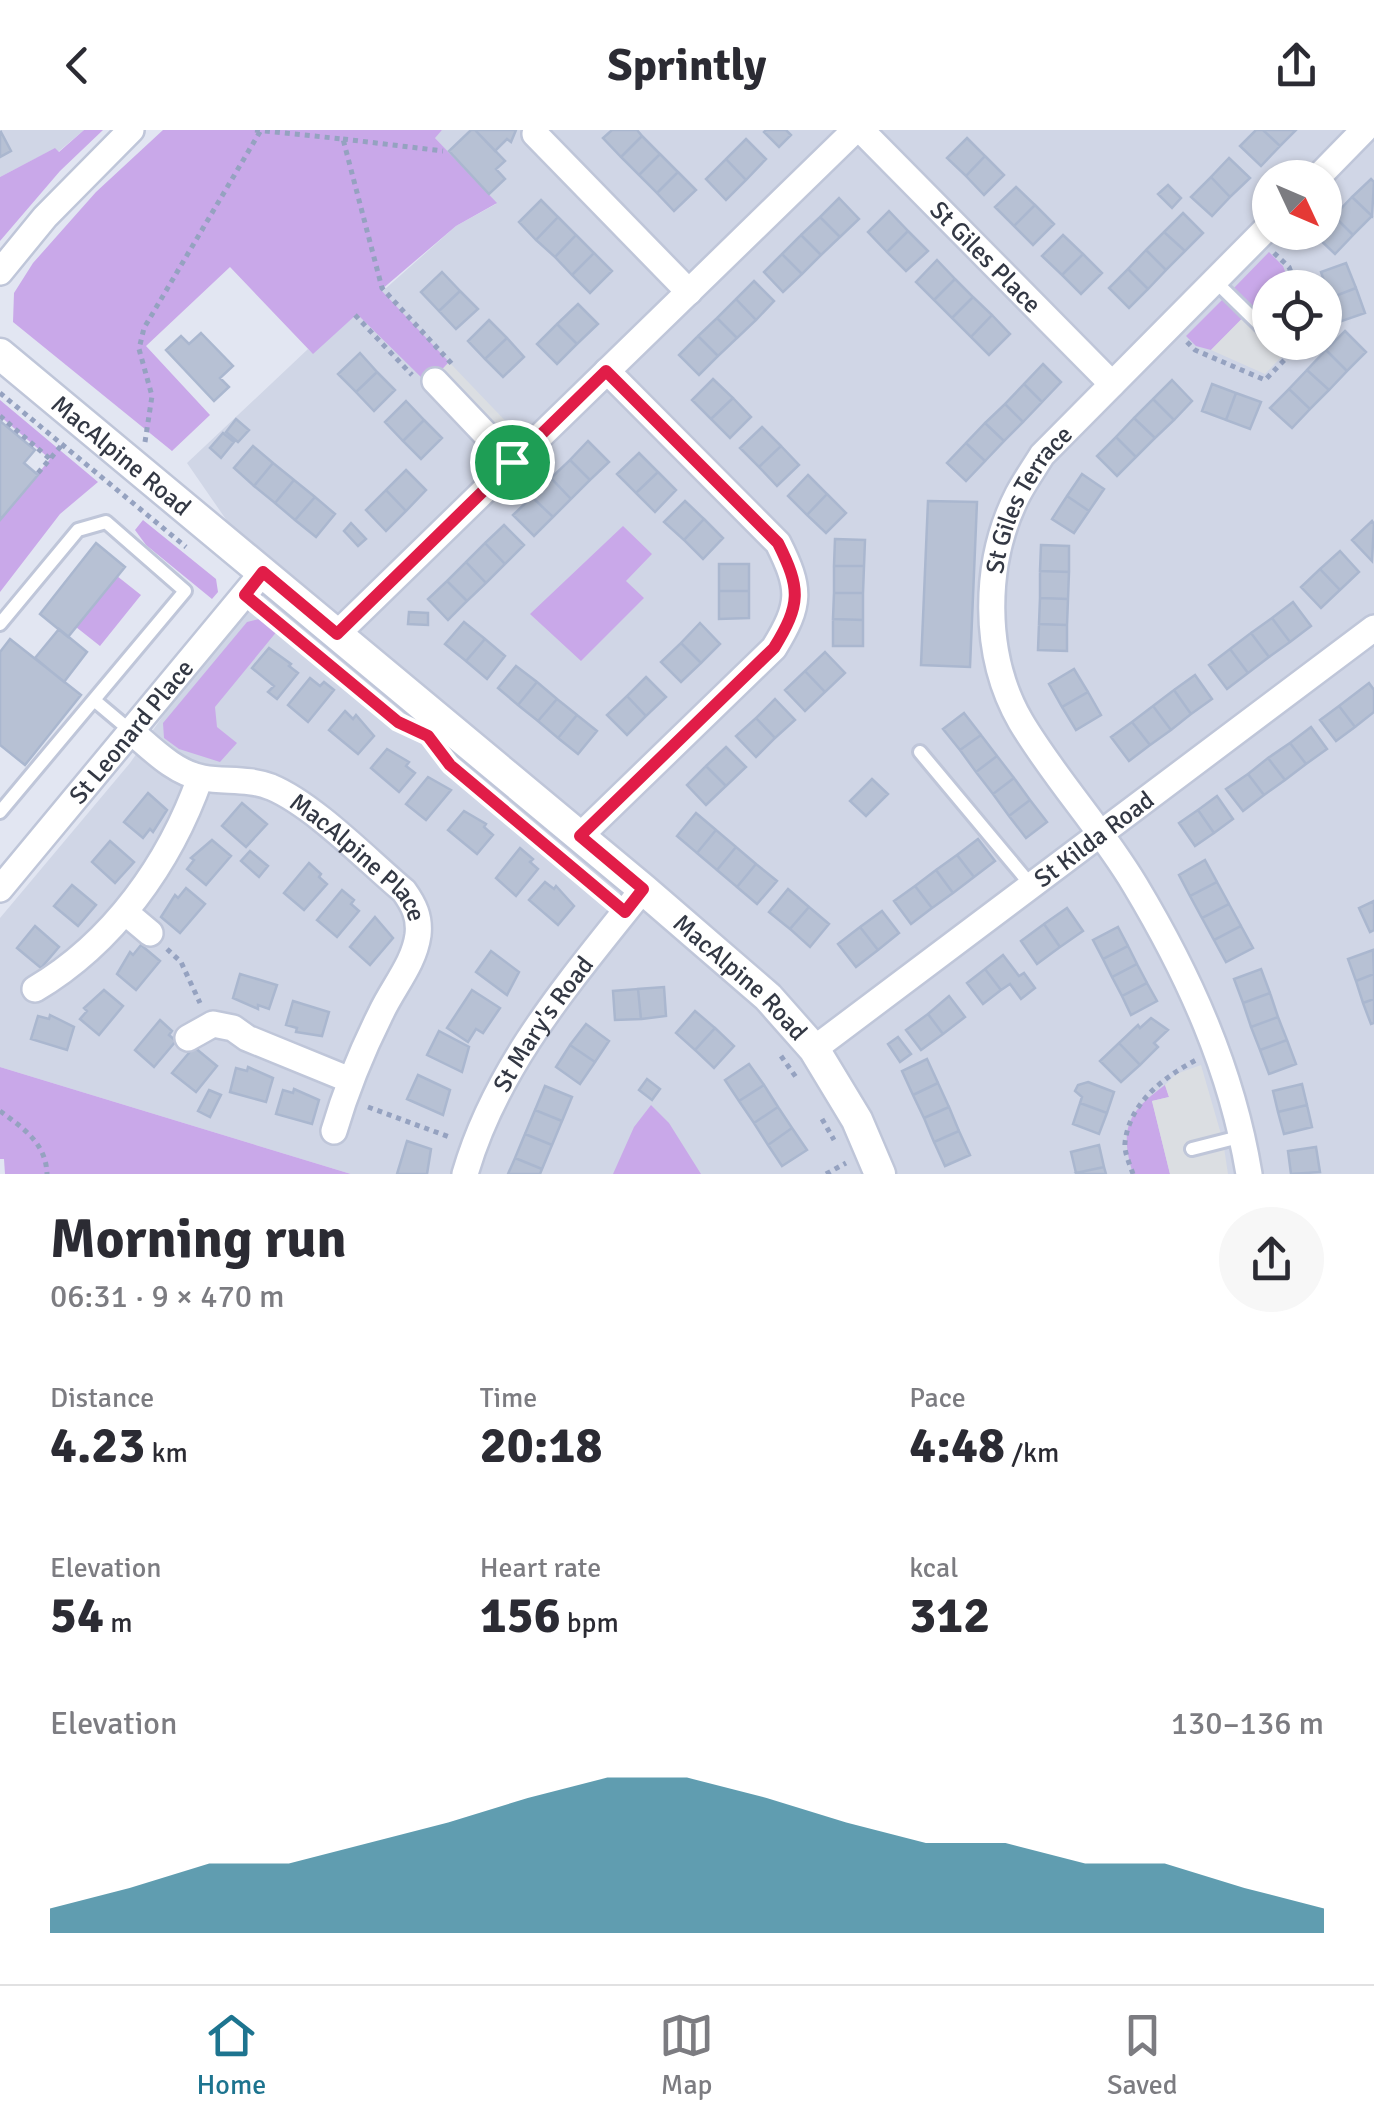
<!DOCTYPE html>
<meta charset="utf-8">
<style>
body{margin:0;font-family:Signika,sans-serif;background:#f7f7f7;color:#2b2b33;height:100vh;display:flex;flex-direction:column;font-size:38px;white-space:nowrap}
*{box-sizing:border-box;margin:0}
p{font-size:32px;color:#7c7c81}
.icon{flex:none;width:55px;height:55px;fill:none;stroke:currentColor;stroke-width:2;stroke-linecap:round;stroke-linejoin:round}
.map{position:relative;height:1044px;overflow:hidden}
.side{display:flex;flex-direction:column;background:#fff;flex:1}
.side>*{flex:none}
.needle{width:65px;rotate:134deg}
.controls{position:absolute;left:1252px;top:30px;display:grid;gap:20px}
.controls a{display:grid;place-items:center;width:90px;height:90px;border-radius:50%;background:#fff;box-shadow:0 2px 8px #0004;font-size:50px}
.pin{position:absolute;display:grid;place-items:center;width:85px;height:85px;color:#fff;margin:-42px;border:5px solid #fff;border-radius:50%;box-shadow:0 2px 10px #0007}
.round{display:grid;place-items:center;flex:none;width:105px;height:105px;border-radius:52px;background:#f7f7f7}
.head{display:flex;align-items:center;justify-content:space-between;height:170px;padding:0 50px}
h1{font-size:55px;font-weight:800;line-height:75px}
.stats{display:grid;grid-template-columns:repeat(3,1fr);gap:15px;height:170px;padding:10px 50px}
.stats div{display:grid;align-content:center}
.stats b{font-size:50px;font-weight:800}
.stats small{font-size:28px;font-weight:400}
.stats p{font-size:28px}
.chart{height:280px;padding:20px 50px}
.chart p{display:flex;justify-content:space-between}
.chart svg{width:100%;height:180px;margin-top:10px;fill:#1d748f;opacity:.7}
header{display:flex;justify-content:space-between;align-items:center;height:130px;padding:0 50px;background:#fff;font-size:45px;font-weight:800}
.menu{display:flex;justify-content:space-around;align-items:center;height:140px;border-top:2px solid #e1e1e2;background:#fff;font-size:28px;color:#7c7c81}
.menu a{display:grid;justify-items:center;gap:5px}
.menu .selected{color:#1d748f}
.map>svg:first-child{display:block}
.residential{fill:#d0d6e6;fill-rule:evenodd}
.green{fill:#c9a8e9}
.parking{fill:#dbdee2}
.building{fill:#b7c1d4;stroke:#aab7cf;stroke-width:2.5}
.lines{fill:none;stroke-linecap:round;stroke-linejoin:round}
.service-casing{stroke:#bfc6d9;stroke-width:18}
.minor-casing{stroke:#bfc6d9;stroke-width:30}
.tertiary-casing{stroke:#bfc6d9;stroke-width:35}
.path{stroke:#95a2c0;stroke-width:5;stroke-dasharray:5 5;stroke-linecap:butt}
.service{stroke:#fff;stroke-width:12}
.minor{stroke:#fff;stroke-width:25}
.tertiary{stroke:#fff;stroke-width:30}
.route-casing{stroke:#fff;stroke-width:20}
.route{stroke:#e11d48;stroke-width:12}
.labels{text-anchor:middle;dominant-baseline:central;stroke-width:10;stroke-linejoin:round;paint-order:stroke}
.street-label{font-size:25px;fill:#333844;stroke:#fff}
</style>
<header><svg class="icon" aria-label="back" viewBox="0 0 24 24"><path d="M15 5l-7 7 7 7"/></svg>Sprintly<svg class="icon" aria-label="share" viewBox="0 0 24 24"><path d="M12 15V3M7 8l5-5 5 5M5 13v7h14v-7"/></svg></header>
<div class="map">
<svg width="1374" height="1044" viewBox="0 0 1374 1044">
<rect width="100%" height="100%" fill="#e2e6f2"/>
<path class="residential" d="M0,0H84L58,22L54,19L0,47Z
M442,0H1374V1044H351L0,937V788L130,633L263,443L187,333L308,219L313,223L456,96L496,74L434,7ZM1270,48H1325V102H1270ZM1270,158H1325V212H1270Z"/>
<path class="green" d="M84,0H103L60,41L0,111V47L55,18L59,22Z
M163,0H442L435,8L497,73L456,96L381,160L449,232L428,254L357,184L313,224L230,137L146,216L210,285L172,321L13,192L14,163L33,133L96,62Z
M1269,122L1283,136L1286,144L1253,177L1233,159Z
M1223,169L1243,188L1211,220L1196,216L1186,206Z
M0,270L98,352L60,384L0,462V390L50,329L0,286Z
M143,390L216,449L218,462L212,469L146,415L135,400Z
M623,396L652,424L626,451L644,468L581,531L530,484Z
M117,446L141,465L100,516L76,497Z
M259,489L278,500L215,577L217,597L237,613L220,632L179,619L164,608L163,593L247,492Z
M0,937L351,1044H5L4,1029H0Z
M1165,955L1169,967L1152,971L1170,1044H1133C1119,998 1128,982 1165,955Z
M651,975L669,993L701,1044H613L634,997Z"/>
<path class="parking" d="M1270,160V212L1295,213L1265,244L1211,220Z
M449,232L516,302L504,314L438,244Z
M1201,935L1223,1011L1228,1044H1170L1152,971L1169,967L1165,955L1176,944Z"/>
<path class="building" d="M471,0H475L505,31L496,39L505,49L489,64L449,21Z
M475,0H516L511,12L507,9L495,21Z
M612,0H637L642,6L621,27L603,8Z
M766,0H786L791,5L779,17L764,2Z
M1256,0H1263L1280,16L1261,36L1240,16Z
M1263,0H1296L1280,16Z
M1,2L11,21L0,27V3Z
M642,6L660,24L639,45L621,27Z
M967,8L985,26L966,46L947,28Z
M746,9L766,29L746,50L726,29Z
M660,24L678,42L657,63L639,45Z
M985,26L1004,45L984,65L966,46Z
M1229,28L1250,48L1230,67L1211,47Z
M726,29L746,50L726,70L706,49Z
M678,42L696,60L674,81L657,63Z
M1211,47L1230,67L1212,86L1191,67Z
M1371,49L1374,52L1372,86L1352,67Z
M1168,55L1181,68L1172,78L1158,64Z
M1016,57L1035,75L1014,96L995,77Z
M1352,67L1372,86L1353,105L1334,86Z
M839,68L859,89L840,107L820,87Z
M541,70L558,87L536,110L519,92Z
M1035,75L1054,94L1033,115L1014,96Z
M889,81L908,101L887,122L868,102Z
M1183,83L1203,103L1185,121L1164,102Z
M1334,86L1353,105L1335,124L1315,105L1325,102V95Z
M558,87L576,105L555,127L536,110Z
M820,87L840,107L821,125L801,105Z
M908,101L928,121L906,141L887,122Z
M1164,102L1185,121L1166,140L1146,120Z
M576,105L594,123L572,145L555,127Z
M801,105L821,125L802,144L782,124Z
M1063,105L1083,124L1062,145L1042,126Z
M1146,120L1166,140L1148,159L1128,139Z
M594,123L612,141L590,163L572,145Z
M782,124L802,144L783,162L764,142Z
M1083,124L1102,143L1081,164L1062,145Z
M937,130L955,149L934,170L916,152Z
M1346,133L1356,158L1330,168L1321,142Z
M1128,139L1148,159L1129,178L1109,158Z
M442,142L460,161L439,181L421,162Z
M955,149L973,167L952,188L934,170Z
M754,151L774,171L756,190L736,169Z
M1356,158L1365,183L1339,192L1330,168Z
M460,161L478,179L456,199L439,181Z
M973,167L992,185L971,207L952,188Z
M736,169L756,190L737,208L717,188Z
M578,174L598,194L577,214L557,194Z
M992,185L1010,204L989,225L971,207Z
M717,188L737,208L718,226L698,206Z
M489,190L507,208L485,229L468,211Z
M557,194L577,214L557,234L537,214Z
M1345,201L1366,222L1347,241L1326,220Z
M201,203L233,236L220,248L229,257L214,271L166,220L181,206L189,214Z
M698,206L718,226L699,245L679,225Z
M507,208L524,227L503,247L485,229Z
M1326,220L1347,241L1329,260L1307,240Z
M360,223L377,242L356,262L338,244Z
M1043,234L1061,252L1042,272L1024,254Z
M1307,240L1329,260L1310,279L1289,259Z
M377,242L395,260L374,281L356,262Z
M713,249L733,268L711,289L692,270Z
M1172,250L1192,271L1174,290L1153,269Z
M1024,254L1042,272L1023,292L1005,274Z
M1212,254L1236,263L1226,290L1202,281Z
M1289,259L1310,279L1292,298L1270,278Z
M1236,263L1261,272L1250,299L1226,290Z
M733,268L751,287L730,308L711,289Z
M1153,269L1174,290L1155,308L1134,288Z
M406,271L424,290L403,311L385,292Z
M1005,274L1023,292L1004,311L985,293Z
M1134,288L1155,308L1136,327L1116,307Z
M236,289L249,300L238,312L226,302Z
M424,290L442,308L421,329L403,311Z
M0,291L35,320L24,333L38,345L0,390Z
M985,293L1004,311L985,331L966,313Z
M762,297L781,316L759,337L740,318Z
M223,303L234,312L221,328L210,318Z
M1116,307L1136,327L1117,346L1097,326Z
M588,311L609,332L590,350L570,330Z
M966,313L985,331L966,351L947,333Z
M253,316L273,333L254,356L234,338Z
M781,316L799,335L777,356L759,337Z
M639,323L658,342L636,363L617,344Z
M570,330L590,350L571,369L551,348Z
M273,333L294,350L275,373L254,356Z
M406,340L426,360L406,381L386,360Z
M658,342L676,360L655,382L636,363Z
M1082,344L1104,359L1089,381L1067,366Z
M808,345L827,364L807,385L788,366Z
M551,348L571,369L553,387L532,367Z
M294,350L315,367L295,390L275,373Z
M386,360L406,381L386,401L366,380Z
M827,364L846,383L826,403L807,385Z
M1067,366L1089,381L1074,403L1052,389Z
M315,367L335,384L316,407L295,390Z
M532,367L553,387L534,406L513,385Z
M685,371L704,389L684,410L664,392Z
M928,371L977,372L970,537L921,535Z
M704,389L723,408L703,429L684,410Z
M1372,391L1374,394L1372,431L1352,410Z
M351,393L366,409L358,416L344,401Z
M504,395L524,415L505,434L485,413Z
M835,409L865,410L864,436H834Z
M96,413L125,437L68,507L40,484Z
M485,413L505,434L486,453L466,432Z
M1041,415L1069,416V442L1040,441Z
M1340,421L1359,442L1340,460L1320,439Z
M466,432L486,453L467,471L447,451Z
M719,434H749V461H719Z
M834,436H864L863,463H834Z
M1320,439L1340,460L1321,478L1301,457Z
M1040,441L1069,442L1068,469L1040,468Z
M447,451L467,471L448,490L428,469Z
M719,461H749V488L719,489Z
M834,463H863V490L833,489Z
M1040,468L1068,469L1067,495L1039,494Z
M1293,472L1311,496L1290,512L1272,488Z
M409,482L428,483V495L408,494Z
M1272,488L1290,512L1269,527L1251,503Z
M833,489L863,490V516H833Z
M464,492L485,509L466,531L445,514Z
M700,493L720,514L701,533L681,513Z
M1039,494L1067,495V521L1038,520Z
M59,499L87,522L64,552L35,528Z
M1251,503L1269,527L1248,543L1230,519Z
M10,509L81,565L25,635L0,615V522Z
M485,509L505,526L487,549L466,531Z
M681,513L701,533L681,552L661,532Z
M269,518L291,534L289,536L298,543L277,569L268,562L274,556L252,538Z
M1230,519L1248,543L1227,559L1209,535Z
M825,522L845,543L825,562L805,541Z
M516,536L537,552L518,575L498,558Z
M1074,539L1088,562L1062,577L1049,554Z
M805,541L825,562L805,581L785,560Z
M1195,545L1212,569L1191,584L1174,560Z
M646,547L666,567L646,586L627,566Z
M310,548L320,556L324,552L334,560L308,592L288,575Z
M537,552L557,569L538,591L518,575Z
M1369,553L1374,560V582L1355,597L1339,576Z
M1174,560L1191,584L1171,600L1153,576Z
M1088,562L1101,585L1076,600L1062,577Z
M627,566L646,586L627,605L607,585Z
M557,569L577,585L558,608L538,591Z
M775,569L795,590L775,608L756,588Z
M1153,576L1171,600L1150,615L1132,592Z
M1339,576L1355,597L1336,611L1320,590Z
M345,581L353,589L356,585L374,606L358,624L329,600Z
M964,583L981,605L960,620L943,599Z
M577,585L597,601L578,624L558,608Z
M756,588L775,608L756,627L736,606Z
M1132,592L1150,615L1129,631L1111,607Z
M1311,597L1327,619L1306,634L1290,613Z
M981,605L997,626L976,642L960,620Z
M1290,613L1306,634L1285,650L1268,628Z
M726,617L746,637L726,656L706,636Z
M387,619L409,632L406,636L415,643L399,662L371,638Z
M997,626L1014,648L993,664L976,642Z
M1268,628L1285,650L1264,665L1248,644Z
M706,636L726,656L706,675L687,655Z
M1248,644L1264,665L1243,681L1226,659Z
M428,647L451,660L426,690L406,674Z
M1014,648L1030,670L1009,686L993,664Z
M872,649L888,664L866,686L850,671Z
M148,663L167,680L153,702L150,699L143,708L124,692Z
M1217,666L1233,689L1214,703L1198,680Z
M1030,670L1047,692L1026,708L1009,686Z
M242,673L267,694L246,717L222,696Z
M1198,680L1214,703L1195,716L1179,693Z
M464,681L486,694L484,697L493,705L477,724L448,700Z
M696,683L716,700L697,723L677,706Z
M716,700L736,717L717,740L697,723Z
M978,709L995,731L974,747L957,725Z
M212,710L231,726L206,755L187,739L194,730L191,728Z
M110,711L134,732L115,753L92,732Z
M736,717L756,734L737,757L717,740Z
M520,718L533,729L530,732L538,739L516,766L496,748Z
M250,721L268,736L259,747L241,731Z
M957,725L974,747L953,763L936,740Z
M1205,730L1217,752L1190,766L1179,745Z
M309,733L321,744L319,747L327,754L304,780L284,763Z
M756,734L777,751L757,774L737,757Z
M936,740L953,763L932,778L915,756Z
M545,752L554,759L556,756L574,776L558,795L529,770Z
M1217,752L1229,774L1202,788L1190,766Z
M72,755L96,775L78,796L54,776Z
M915,756L932,778L911,794L894,771Z
M186,758L205,774L180,803L161,787L175,765L178,768Z
M788,759L809,777L790,799L769,782Z
M342,760L354,770L351,774L359,781L337,807L317,790Z
M1374,771V800L1370,802L1359,778Z
M1229,774L1241,796L1214,810L1202,788Z
M809,777L829,794L810,817L790,799Z
M1067,778L1083,801L1060,817L1044,794Z
M882,781L899,803L878,820L860,797Z
M375,787L393,808L370,835L350,817Z
M1044,794L1060,817L1037,834L1021,811Z
M35,796L59,817L41,838L17,818Z
M1241,796L1253,818L1226,832L1214,810Z
M860,797L878,820L856,837L838,814Z
M1118,797L1128,816L1103,829L1093,810Z
M141,815L160,831L136,860L117,844L130,822L133,825Z
M1128,816L1137,834L1112,847L1103,829Z
M1373,820L1374,844L1356,851L1348,829Z
M491,821L519,842L507,865L476,842Z
M1003,825L1019,846L1024,843L1035,858L1021,869L1010,854L1001,860L985,839Z
M1137,834L1147,853L1122,866L1112,847Z
M985,839L1001,860L983,874L967,853Z
M1261,839L1270,863L1243,873L1234,849Z
M240,844L277,855L269,879L258,875V879L233,868Z
M1374,844V869L1363,873L1356,851Z
M1147,853L1157,871L1131,885L1122,866Z
M664,857L666,886L641,889L638,859Z
M638,859L641,889L615,890L613,861Z
M104,860L123,876L99,905L80,889L87,881L84,878Z
M472,860L500,878L483,903L476,899L468,912L447,898Z
M1270,863L1278,887L1251,897L1243,873Z
M949,866L965,887L943,904L928,884Z
M1374,869V893L1371,894L1363,873Z
M293,871L329,882L322,906L296,902L297,898L286,895Z
M695,881L715,898L695,920L676,903Z
M928,884L943,904L921,920L906,900Z
M50,885L74,897L67,920L31,909L38,886L49,889Z
M1278,887L1287,910L1260,920L1251,897Z
M1151,888L1168,900L1154,913L1158,917L1140,935L1119,913L1138,895L1140,898Z
M160,890L172,901L169,905L176,911L154,937L135,920Z
M586,894L609,911L595,932L570,915Z
M715,898L734,916L714,938L695,920Z
M439,901L469,917L462,942L427,925Z
M898,907L911,924L900,932L888,914Z
M1287,910L1296,934L1269,944L1260,920Z
M1119,913L1140,935L1121,952L1100,931Z
M570,915L595,932L580,954L556,937Z
M194,917L217,936L196,962L172,943Z
M927,929L938,953L913,965L902,941Z
M749,934L764,955L739,971L725,950Z
M248,937L273,948L266,972L230,962L236,938L247,941Z
M418,945L450,960L443,985L407,969Z
M647,949L660,959L652,970L639,960Z
M1088,952L1114,962L1107,983L1080,973L1082,967L1075,961L1078,955Z
M938,953L949,977L924,988L913,965Z
M1302,954L1307,975L1278,982L1273,961Z
M764,955L778,977L754,993L739,971Z
M545,956L572,967L562,991L535,980Z
M294,959L319,970L312,994L276,984L283,960L293,963Z
M209,960L221,965L210,987L198,981Z
M1080,973L1107,983L1099,1004L1073,994Z
M1307,975L1312,997L1284,1004L1278,982Z
M778,977L792,998L768,1015L754,993Z
M949,977L959,1001L934,1012L924,988Z
M535,980L562,991L552,1015L525,1004Z
M792,998L807,1020L782,1036L768,1015Z
M959,1001L970,1025L945,1036L934,1012Z
M525,1004L552,1015L542,1039L515,1028Z
M407,1011L431,1019L427,1044H397Z
M1099,1015L1104,1037L1076,1043L1071,1022Z
M1316,1017L1320,1042L1291,1044L1288,1021Z
M515,1028L542,1039L540,1044H508Z
M1104,1037L1106,1044H1077L1076,1043Z"/>
<g class="lines">
<defs>
<path id="service" d="M1215,151L1267,202
M0,494L78,400L106,392L185,461L0,682
M94,570L132,602
M920,622L1031,755
M1192,1019L1243,1006"/>
<g id="minor">
<path id="s1" d="M861,0L1112,254"/>
<path d="M535,4L689,162"/>
<path d="M1317,48L1364,0"/>
<path d="M0,142L45,87L131,0"/>
<path d="M435,251L512,332"/>
<path d="M337,504L855,0"/>
<path id="s2" d="M132,602C152,619 175,643 203,648C226,652 248,648 271,657C314,675 367,730 404,761C414,775 420,787 418,805C414,834 393,857 381,883C362,921 346,960 334,1001"/>
<path d="M580,706L774,518C801,474 801,459 778,413L607,241"/>
<path id="s3" d="M0,759L263,442"/>
<path d="M125,782L150,803"/>
<path d="M35,859C113,813 170,733 200,648"/>
<path d="M188,908L213,894L233,898L247,908L350,950"/>
<path id="s4" d="M814,919L1374,498"/>
<path id="s5" d="M465,1044C497,933 573,848 643,759"/>
<path id="s6" d="M1249,1044C1232,940 1189,845 1135,755C1101,698 1055,649 1021,592C982,525 983,432 1018,364C1025,351 1034,338 1042,325L1270,95"/>
</g>
<g id="tertiary">
<path id="s7" d="M0,224L643,759L768,867L814,919L857,990L880,1044"/>
</g>
</defs>
<use href="#service" class="service-casing"/>
<use href="#minor" class="minor-casing"/>
<use href="#tertiary" class="tertiary-casing"/>
<path class="path" d="M255,0L343,9L382,158L452,234
M343,9L443,21
M1274,123L1289,137L1297,158
M355,185L412,245
M1187,212L1195,220L1265,250L1302,212
M0,263L186,417
M0,286L50,329
M145,312L152,266L139,219L144,198L261,0
M38,343L61,316
M167,819L181,832L200,873
M781,926L798,950
M368,977L452,1008
M0,981C23,998 46,1013 47,1044
M822,989L834,1010
M826,1044L846,1033
M1133,1044C1130,1035 1124,1022 1125,1013C1129,973 1164,947 1196,930"/>
<use href="#service" class="service"/>
<use href="#minor" class="minor"/>
<use href="#tertiary" class="tertiary"/>
</g>
<g class="lines">
<defs>
<path id="route" d="M606,241L778,413C801,459 801,474 774,518L580,706L643,759L625,782L450,635L428,606L398,592L245,465L263,442L337,504Z"/>
</defs>
<use href="#route" class="route-casing"/>
<use href="#route" class="route"/>
</g>
<g class="labels">
<g class="street-label">
<text stroke="none"><textPath href="#s1" startOffset="178">St Giles Place</textPath></text>
<text stroke="none"><textPath href="#s7" startOffset="158">MacAlpine Road</textPath></text>
<text stroke="none"><textPath href="#s6" startOffset="748">St Giles Terrace</textPath></text>
<text stroke="none"><textPath href="#s3" startOffset="205">St Leonard Place</textPath></text>
<text stroke="none"><textPath href="#s4" startOffset="350">St Kilda Road</textPath></text>
<text stroke="none"><textPath href="#s2" startOffset="268">MacAlpine Place</textPath></text>
<text stroke="none"><textPath href="#s7" startOffset="968">MacAlpine Road</textPath></text>
<text stroke="none"><textPath href="#s5" startOffset="170">St Mary's Road</textPath></text>
</g>
</g>
</svg>
<div class="controls">
<a><svg class="needle" viewBox="-14 -14 28 28"><path d="M0-13l5 13h-10z" fill="#e53935"/><path d="M0 13l5-13h-10z" fill="#7c7c81"/></svg></a>
<a><svg class="icon" aria-label="locate" viewBox="0 0 24 24"><circle cx="12" cy="12" r="6"/><path d="M12 2v4M12 18v4M2 12h4M18 12h4"/></svg></a>
</div>
<div class="pin" style="left:512px;top:332px;background:#1e9e55"><svg class="icon" aria-label="arrive" viewBox="0 0 24 24"><path d="M6 21V4h12l-3 4 3 4H6"/></svg></div>
</div>
<section class="side">
<div class="head"><div><h1>Morning run</h1><p>06:31 · 9 × 470 m</p></div><a class="round"><svg class="icon" aria-label="share" viewBox="0 0 24 24"><path d="M12 15V3M7 8l5-5 5 5M5 13v7h14v-7"/></svg></a></div>
<div class="stats">
<div><p>Distance</p><b>4.23<small> km</small></b></div>
<div><p>Time</p><b>20:18</b></div>
<div><p>Pace</p><b>4:48<small> /km</small></b></div>
</div>
<div class="stats">
<div><p>Elevation</p><b>54<small> m</small></b></div>
<div><p>Heart rate</p><b>156<small> bpm</small></b></div>
<div><p>kcal</p><b>312</b></div>
</div>
<div class="chart"><p><span>Elevation</span>130–136 m</p>
<svg viewBox="0 0 160 44" preserveAspectRatio="none"><path d="M0 44V38L10 33L20 27L30 27L40 22L50 17L60 11L70 6L80 6L90 11L100 17L110 22L120 22L130 27L140 27L150 33L160 38V44z"/></svg>
</div>
</section>
<nav class="menu">
<a class="selected"><svg class="icon" aria-label="home" viewBox="0 0 24 24"><path d="M3 11l9-7 9 7M6 9v11h12V9"/></svg>Home</a>
<a><svg class="icon" aria-label="map" viewBox="0 0 24 24"><path d="M3 6l6-2 6 2 6-2v14l-6 2-6-2-6 2zM9 4v14M15 6v14"/></svg>Map</a>
<a><svg class="icon" aria-label="saved" viewBox="0 0 24 24"><path d="M7 4h10v16l-5-4-5 4z"/></svg>Saved</a>
</nav>
